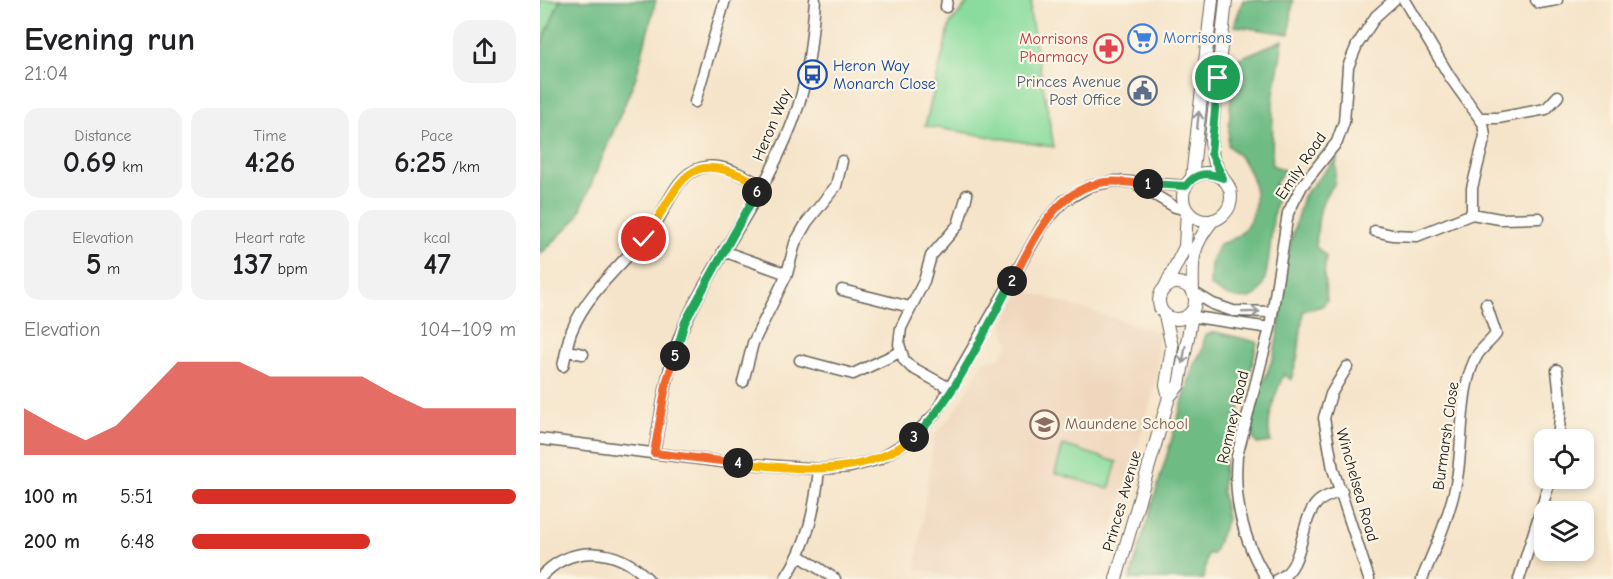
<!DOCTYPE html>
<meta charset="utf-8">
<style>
body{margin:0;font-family:"Comic Neue",sans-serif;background:#f2f2f2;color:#202124;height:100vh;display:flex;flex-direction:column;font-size:22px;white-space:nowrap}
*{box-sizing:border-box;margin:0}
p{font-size:20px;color:#757577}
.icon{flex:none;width:33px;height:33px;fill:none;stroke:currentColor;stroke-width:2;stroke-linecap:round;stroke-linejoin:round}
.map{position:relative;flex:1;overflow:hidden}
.details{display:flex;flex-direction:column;background:#fff;width:540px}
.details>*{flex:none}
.buttons{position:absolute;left:994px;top:429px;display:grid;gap:12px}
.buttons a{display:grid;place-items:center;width:60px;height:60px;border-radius:12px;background:#fff;box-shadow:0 3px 9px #0003;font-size:30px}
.pin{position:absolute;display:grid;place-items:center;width:51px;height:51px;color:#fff;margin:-26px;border:3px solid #fff;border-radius:50%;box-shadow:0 2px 6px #0007}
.km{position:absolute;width:30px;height:30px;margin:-15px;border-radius:50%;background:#222;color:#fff;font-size:16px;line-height:30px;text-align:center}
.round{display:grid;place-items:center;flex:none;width:63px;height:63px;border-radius:18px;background:#f2f2f2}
.head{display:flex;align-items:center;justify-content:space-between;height:102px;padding:0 24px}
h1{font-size:33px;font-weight:700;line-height:45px}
.metrics{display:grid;grid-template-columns:repeat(3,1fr);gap:9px;height:102px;padding:6px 24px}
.metrics div{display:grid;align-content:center;border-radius:15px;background:#f2f2f2;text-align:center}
.metrics b{font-size:30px;font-weight:700}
.metrics small{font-size:16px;font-weight:400}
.metrics p{font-size:16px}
.chart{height:168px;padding:12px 24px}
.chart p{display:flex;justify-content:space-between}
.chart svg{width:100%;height:108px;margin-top:6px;fill:#d93025;opacity:.7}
ul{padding:0 24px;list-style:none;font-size:20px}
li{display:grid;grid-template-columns:96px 72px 1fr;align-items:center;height:45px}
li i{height:15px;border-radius:8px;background:#d93025}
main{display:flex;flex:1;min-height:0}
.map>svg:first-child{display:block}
.built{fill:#efd6bc}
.green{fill:#89dc9d;stroke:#527c5c;stroke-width:1.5}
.forest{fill:#6ebc84;stroke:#456c50;stroke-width:1.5}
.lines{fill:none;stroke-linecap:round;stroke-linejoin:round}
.minor-casing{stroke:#686259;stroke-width:13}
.tertiary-casing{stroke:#686259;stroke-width:14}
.minor{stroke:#fff;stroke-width:10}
.tertiary{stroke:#fff;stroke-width:12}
.oneway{stroke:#999}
.split-1-casing{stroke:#fff;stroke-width:12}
.split-2-casing{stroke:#fff;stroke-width:12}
.split-3-casing{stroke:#fff;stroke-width:12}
.split-4-casing{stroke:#fff;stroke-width:12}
.split-5-casing{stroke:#fff;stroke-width:12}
.split-6-casing{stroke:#fff;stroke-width:12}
.split-7-casing{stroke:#fff;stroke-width:12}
.split-1{stroke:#22a559;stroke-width:8}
.split-2{stroke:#f0652b;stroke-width:8}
.split-3{stroke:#22a559;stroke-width:8}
.split-4{stroke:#f5b400;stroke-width:8}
.split-5{stroke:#f0652b;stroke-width:8}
.split-6{stroke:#22a559;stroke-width:8}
.split-7{stroke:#f5b400;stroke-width:8}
.labels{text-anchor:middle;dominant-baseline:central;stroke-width:4.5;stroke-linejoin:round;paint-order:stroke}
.shop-label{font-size:16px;fill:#366cbe;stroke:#fcf5e5;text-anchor:start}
.health-label{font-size:16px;fill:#be3a42;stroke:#fcf5e5;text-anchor:end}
.transit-label{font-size:16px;fill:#164399;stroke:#fcf5e5;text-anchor:start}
.service-label{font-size:16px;fill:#4e5e75;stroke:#fcf5e5;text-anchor:end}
.street-label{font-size:16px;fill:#1c1c1c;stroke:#fcf5e5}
.education-label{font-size:16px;fill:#785e54;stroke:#fcf5e5;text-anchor:start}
</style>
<main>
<section class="details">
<div class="head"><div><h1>Evening run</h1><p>21:04</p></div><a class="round"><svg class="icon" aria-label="share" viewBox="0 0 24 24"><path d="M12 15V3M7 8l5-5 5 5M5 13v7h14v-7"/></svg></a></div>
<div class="metrics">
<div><p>Distance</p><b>0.69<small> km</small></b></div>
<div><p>Time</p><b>4:26</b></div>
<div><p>Pace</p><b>6:25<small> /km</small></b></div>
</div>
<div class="metrics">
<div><p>Elevation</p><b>5<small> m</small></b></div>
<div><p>Heart rate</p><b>137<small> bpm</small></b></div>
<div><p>kcal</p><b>47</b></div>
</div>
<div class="chart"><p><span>Elevation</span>104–109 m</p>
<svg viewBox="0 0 160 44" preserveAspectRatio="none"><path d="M0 44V25L10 32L20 38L30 32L40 19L50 6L60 6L70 6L80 12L90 12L100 12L110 12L120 19L130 25L140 25L150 25L160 25V44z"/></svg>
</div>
<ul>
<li><b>100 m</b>5:51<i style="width:100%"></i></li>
<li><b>200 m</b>6:48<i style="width:55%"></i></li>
</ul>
</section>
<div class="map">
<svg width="1073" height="579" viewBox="0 0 1073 579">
<rect width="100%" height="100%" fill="#fcf5e5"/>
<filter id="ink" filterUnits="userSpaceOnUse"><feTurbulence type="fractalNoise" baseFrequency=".0167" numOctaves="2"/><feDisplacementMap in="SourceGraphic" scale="12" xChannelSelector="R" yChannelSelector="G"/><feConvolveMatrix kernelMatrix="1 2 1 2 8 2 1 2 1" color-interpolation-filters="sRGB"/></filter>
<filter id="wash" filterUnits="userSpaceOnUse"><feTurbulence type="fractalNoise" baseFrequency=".008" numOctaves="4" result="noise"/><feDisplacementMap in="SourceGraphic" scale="24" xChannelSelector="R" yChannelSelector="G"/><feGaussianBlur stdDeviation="1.35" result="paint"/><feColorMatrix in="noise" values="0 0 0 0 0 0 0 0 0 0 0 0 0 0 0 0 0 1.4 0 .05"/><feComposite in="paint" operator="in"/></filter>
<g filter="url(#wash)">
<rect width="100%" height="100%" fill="#f5e4c9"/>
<path class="built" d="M482,290L618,332L617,381L558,579H418L376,568L394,436L414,413L445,360L460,358L469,344L463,327Z"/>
<path class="green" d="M0,0H20L0,48Z
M430,0H492L490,13L514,147L385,126L410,24Z
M523,445L577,462L569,489L515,473Z"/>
<path class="forest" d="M20,0H116L96,77L37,218L0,255V48Z
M703,0H753L749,34L694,26Z
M743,40L733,100L732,165L744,170L734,185L742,190C739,196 736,201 735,207C730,226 731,282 717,294C705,305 681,294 670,286L671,262L679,244C718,236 724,192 704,162C699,156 693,150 688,145L693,61Z
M797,158L794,185C777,200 778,226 776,247L786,256L784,276L787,300L782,306L763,311L758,355L751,380L744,374C736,392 724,423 731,442L717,444L710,433L714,406L734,355L741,314L738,291L763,196Z
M676,332L717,342L709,380L686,449L682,490L687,519L673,554H667L664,579H590L654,364L662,351L665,335Z"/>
</g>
<g filter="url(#ink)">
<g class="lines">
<defs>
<path id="minor" d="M864,0L910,77L943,123L945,136L932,188V214
M996,0L999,3L1017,0
M406,7L407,0
M155,102L185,0
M941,118H958L1006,109L1018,96
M596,184L635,207L647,210
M835,231L852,235L877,236L932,214L960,219L999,218
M183,251L247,274
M302,290L370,307
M653,292L673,304L693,311L732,312
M648,316L730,328
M27,351L43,354
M260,360L313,374L360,352
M23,366C26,355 27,341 32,330C50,287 89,260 116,223C128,205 137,174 161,168C182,162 203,176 221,185
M807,367L791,394L784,418L793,469L829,579
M1017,370L1021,407L1018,440
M203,382L213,343L247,274L255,243L267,222L296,186L302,161
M411,389L371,367L364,360L359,344L361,328L384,281L391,256L418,225L427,195
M0,439L183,462L279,469L310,467L339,459L368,441L395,414L503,225L524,201L550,186L575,181L646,186
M114,453C122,409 127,362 146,321C180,249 233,184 258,107C269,73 272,36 275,0
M260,556L295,579
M0,578C31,543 77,547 108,579
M245,579C268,544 275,510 279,469
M727,579C703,541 693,501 697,456L730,328L748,213L762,186L797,142L804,122L808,67L817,45L836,16L854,0
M738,579C764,569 759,524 776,504C782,497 793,494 802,491
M882,579C895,548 909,517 916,484C924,447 918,385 938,354C943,347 951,341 956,334L946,304
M979,579L1011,478"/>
<path id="tertiary" d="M643 197a24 24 0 1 1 48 0a24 24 0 1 1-48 0Z
M652,178L672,0
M683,178L673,159L671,139L686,0
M619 301a18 18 0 1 1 36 0a18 18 0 1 1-36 0Z
M625,287L645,247L647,210
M653,292C652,260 651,247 673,220
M625,315L632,347L626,385L629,397
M576,579L629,397L639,385L653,310"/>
</defs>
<use href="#minor" class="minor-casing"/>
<use href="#tertiary" class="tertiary-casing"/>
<use href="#minor" class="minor"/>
<use href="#tertiary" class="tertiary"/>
</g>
<defs><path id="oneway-shaft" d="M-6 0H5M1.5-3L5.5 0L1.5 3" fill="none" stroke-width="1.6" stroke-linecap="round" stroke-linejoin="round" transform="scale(1.5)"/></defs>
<g class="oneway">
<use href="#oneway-shaft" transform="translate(658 120) rotate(-84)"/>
<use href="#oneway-shaft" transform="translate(711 312) rotate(-2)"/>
<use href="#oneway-shaft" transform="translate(644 355) rotate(99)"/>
</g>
</g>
<g class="lines" filter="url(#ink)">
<defs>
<path id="split-1" d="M608,184L646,186C656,172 668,172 683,178L671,153L678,78"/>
<path id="split-2" d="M472,281C494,241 514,189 565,182C580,180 593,184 608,184"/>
<path id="split-3" d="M374,437C411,405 448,325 472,281"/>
<path id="split-4" d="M198,463C260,469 323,479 374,437"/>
<path id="split-5" d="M135,356L127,380L114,453L198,463"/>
<path id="split-6" d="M135,356L145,322L217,192"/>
<path id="split-7" d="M104,239C145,181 142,144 221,185L217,192"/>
</defs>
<use href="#split-1" class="split-1-casing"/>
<use href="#split-2" class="split-2-casing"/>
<use href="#split-3" class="split-3-casing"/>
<use href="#split-4" class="split-4-casing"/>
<use href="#split-5" class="split-5-casing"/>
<use href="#split-6" class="split-6-casing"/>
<use href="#split-7" class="split-7-casing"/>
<use href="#split-1" class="split-1"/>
<use href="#split-2" class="split-2"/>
<use href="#split-3" class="split-3"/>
<use href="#split-4" class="split-4"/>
<use href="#split-5" class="split-5"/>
<use href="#split-6" class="split-6"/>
<use href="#split-7" class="split-7"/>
</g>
<defs>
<symbol id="supermarket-ring" viewBox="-11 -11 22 22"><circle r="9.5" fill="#fcf5e5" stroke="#3f7fe0" stroke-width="1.5"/><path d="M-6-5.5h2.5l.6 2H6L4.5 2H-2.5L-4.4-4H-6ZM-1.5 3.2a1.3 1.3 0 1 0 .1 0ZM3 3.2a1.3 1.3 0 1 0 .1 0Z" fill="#3f7fe0"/></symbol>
<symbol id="pharmacy-ring" viewBox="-11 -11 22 22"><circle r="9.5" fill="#fcf5e5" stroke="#e0444e" stroke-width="1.5"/><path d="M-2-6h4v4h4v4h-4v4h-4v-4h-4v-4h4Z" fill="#e0444e"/></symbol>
<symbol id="bus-ring" viewBox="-11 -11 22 22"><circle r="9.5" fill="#fcf5e5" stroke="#1a4fb4" stroke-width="1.5"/><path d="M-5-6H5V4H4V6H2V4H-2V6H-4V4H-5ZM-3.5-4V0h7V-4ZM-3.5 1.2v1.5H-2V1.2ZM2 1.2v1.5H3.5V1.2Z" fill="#1a4fb4"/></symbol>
<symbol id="civic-ring" viewBox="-11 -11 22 22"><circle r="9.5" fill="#fcf5e5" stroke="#5c6f8a" stroke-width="1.5"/><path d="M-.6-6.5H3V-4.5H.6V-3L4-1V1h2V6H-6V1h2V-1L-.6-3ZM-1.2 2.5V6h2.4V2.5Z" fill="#5c6f8a"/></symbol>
<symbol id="school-ring" viewBox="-11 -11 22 22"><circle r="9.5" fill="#fcf5e5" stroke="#8d6e63" stroke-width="1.5"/><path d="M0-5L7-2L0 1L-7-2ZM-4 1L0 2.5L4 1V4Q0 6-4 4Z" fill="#8d6e63"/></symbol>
</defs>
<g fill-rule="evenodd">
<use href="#supermarket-ring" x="586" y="22" width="33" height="33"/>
<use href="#pharmacy-ring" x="552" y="32" width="33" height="33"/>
<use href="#bus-ring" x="256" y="58" width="33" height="33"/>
<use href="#civic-ring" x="586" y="74" width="33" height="33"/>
<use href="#school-ring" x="488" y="408" width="33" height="33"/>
</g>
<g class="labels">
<g class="shop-label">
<text x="623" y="38">Morrisons</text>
</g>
<g class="health-label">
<text x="548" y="39">Morrisons<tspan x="548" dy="18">Pharmacy</tspan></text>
</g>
<g class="transit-label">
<text x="293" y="66">Heron Way<tspan x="293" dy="18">Monarch Close</tspan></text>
</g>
<g class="service-label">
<text x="581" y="82">Princes Avenue<tspan x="581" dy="18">Post Office</tspan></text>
</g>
<g class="street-label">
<text transform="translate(232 125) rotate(-67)">Heron Way</text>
<text transform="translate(761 166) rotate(-56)">Emily Road</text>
<text transform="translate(693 417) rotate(-77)">Romney Road</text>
<text transform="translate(906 436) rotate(-82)">Burmarsh Close</text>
<text transform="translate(817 485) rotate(74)">Winchelsea Road</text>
<text transform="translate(582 501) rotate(-74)">Princes Avenue</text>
</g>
<g class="education-label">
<text x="525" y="424">Maundene School</text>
</g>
</g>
</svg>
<div class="buttons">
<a><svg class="icon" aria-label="locate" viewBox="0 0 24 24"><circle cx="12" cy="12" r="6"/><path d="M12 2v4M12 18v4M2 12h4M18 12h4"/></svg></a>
<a><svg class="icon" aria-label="layers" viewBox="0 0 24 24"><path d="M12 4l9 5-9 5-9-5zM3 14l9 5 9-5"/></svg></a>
</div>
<div class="pin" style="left:678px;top:78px;background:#1e9e55"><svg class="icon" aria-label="arrive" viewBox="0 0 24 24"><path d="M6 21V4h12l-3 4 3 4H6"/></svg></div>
<div class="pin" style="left:104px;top:239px;background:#d93025"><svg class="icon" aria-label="check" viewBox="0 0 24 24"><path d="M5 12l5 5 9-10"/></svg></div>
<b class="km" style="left:608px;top:184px">1</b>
<b class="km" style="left:472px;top:281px">2</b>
<b class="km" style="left:374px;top:437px">3</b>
<b class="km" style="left:198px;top:463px">4</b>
<b class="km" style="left:135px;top:356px">5</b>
<b class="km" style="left:217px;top:192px">6</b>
</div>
</main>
